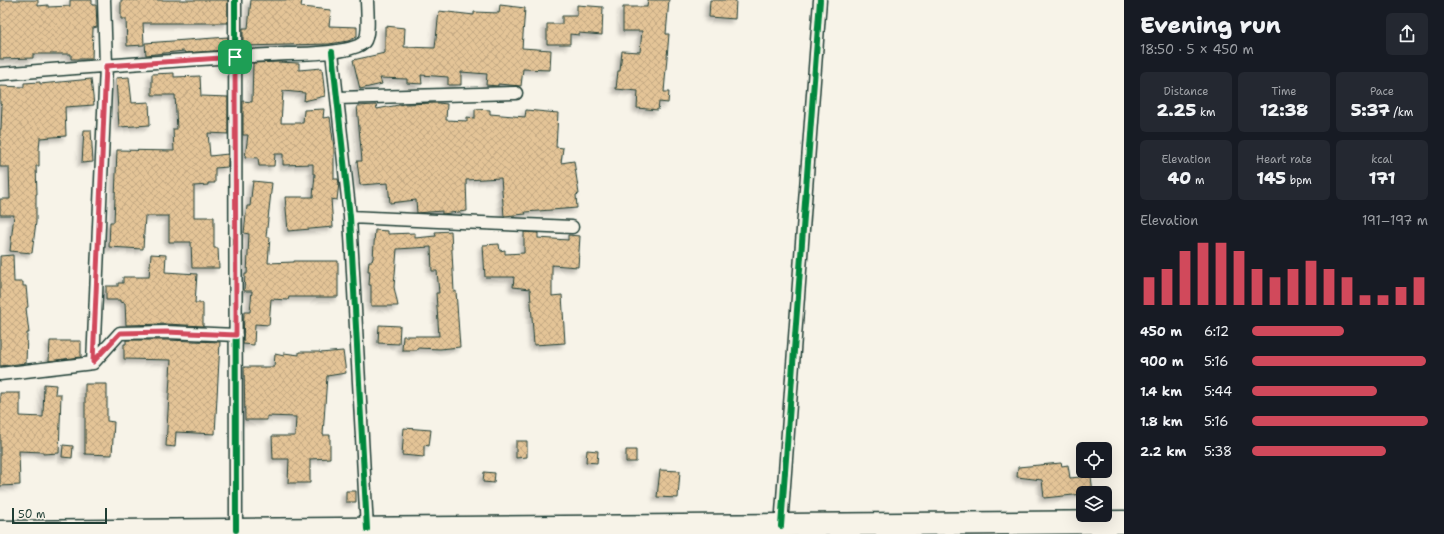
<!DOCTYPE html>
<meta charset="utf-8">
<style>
body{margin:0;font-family:"Shantell Sans",sans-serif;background:#242831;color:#f1f3f6;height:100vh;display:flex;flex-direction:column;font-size:15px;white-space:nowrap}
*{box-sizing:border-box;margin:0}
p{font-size:13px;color:#9ea1a6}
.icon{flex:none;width:22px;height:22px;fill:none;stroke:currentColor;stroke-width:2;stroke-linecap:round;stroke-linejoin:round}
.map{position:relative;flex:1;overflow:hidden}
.panel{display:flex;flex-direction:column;background:#171b24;width:320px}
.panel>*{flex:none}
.buttons{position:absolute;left:1076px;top:442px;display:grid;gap:8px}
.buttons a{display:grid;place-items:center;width:36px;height:36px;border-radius:6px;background:#171b24;box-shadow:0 4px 16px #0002;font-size:20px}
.scale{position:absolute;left:12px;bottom:10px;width:95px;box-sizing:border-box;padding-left:4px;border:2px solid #1f3d34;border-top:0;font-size:11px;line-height:14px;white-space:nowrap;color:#1f3d34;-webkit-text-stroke:3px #f7f3e8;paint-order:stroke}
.pin{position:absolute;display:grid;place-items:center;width:34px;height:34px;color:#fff;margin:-17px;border-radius:8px;box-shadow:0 2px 6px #0006}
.round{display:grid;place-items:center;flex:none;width:42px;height:42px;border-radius:6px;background:#242831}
.summary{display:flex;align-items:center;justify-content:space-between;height:68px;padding:0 16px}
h1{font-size:22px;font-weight:800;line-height:30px}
.metrics{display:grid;grid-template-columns:repeat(3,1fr);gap:6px;height:68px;padding:4px 16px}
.metrics div{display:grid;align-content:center;border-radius:6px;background:#242831;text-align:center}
.metrics b{font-size:17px;font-weight:800}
.metrics small{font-size:11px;font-weight:400}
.metrics p{font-size:11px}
.chart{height:112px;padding:8px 16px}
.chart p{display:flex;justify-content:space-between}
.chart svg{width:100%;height:72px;margin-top:4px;stroke:#d1495b;stroke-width:6}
ul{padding:0 16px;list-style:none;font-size:13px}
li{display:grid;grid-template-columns:64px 48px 1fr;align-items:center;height:30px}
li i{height:10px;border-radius:5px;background:#d1495b}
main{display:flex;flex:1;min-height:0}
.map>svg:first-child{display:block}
.building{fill:url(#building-cross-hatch);stroke:#1f3d34;filter:url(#shadow)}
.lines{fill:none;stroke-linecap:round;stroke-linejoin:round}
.street-casing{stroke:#1f3d34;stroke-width:15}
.highway-casing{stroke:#1f3d34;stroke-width:25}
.street{stroke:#f7f3e8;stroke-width:12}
.highway{stroke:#f7f3e8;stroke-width:22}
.cycleway-casing{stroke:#f7f3e8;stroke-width:8}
.cycleway{stroke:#00873e;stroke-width:6}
.route-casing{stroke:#fff;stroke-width:8}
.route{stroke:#d1495b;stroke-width:5}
</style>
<main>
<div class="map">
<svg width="1124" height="534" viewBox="0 0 1124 534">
<defs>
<pattern id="building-cross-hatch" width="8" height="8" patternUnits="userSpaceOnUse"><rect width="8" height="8" fill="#e4c497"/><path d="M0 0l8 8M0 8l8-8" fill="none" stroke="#c3a983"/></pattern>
<filter id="shadow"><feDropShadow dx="-3.5" dy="3.5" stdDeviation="2" flood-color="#0004"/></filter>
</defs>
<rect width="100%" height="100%" fill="#f7f3e8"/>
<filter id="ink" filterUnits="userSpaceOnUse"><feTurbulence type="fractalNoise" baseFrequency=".025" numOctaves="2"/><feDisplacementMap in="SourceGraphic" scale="8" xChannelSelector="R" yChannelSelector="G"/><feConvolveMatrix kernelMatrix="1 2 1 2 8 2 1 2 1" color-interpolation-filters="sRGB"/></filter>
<g filter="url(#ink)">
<path class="building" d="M0,0H38V6L48,5V7L70,6V0H92V5H96L97,27L93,28L92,59H71V54H33V58L0,59Z
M121,0H228V23H143L144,45L127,46L126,19H121Z
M251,0H302L301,7L331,10L329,26L357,27V37L348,41L329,44L243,46V28H248Z
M648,0H669L666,34H669L664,92H669L668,103L659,102L658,110L637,108L638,91L616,89L618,71H620L622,51L640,52L642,31H623V7H647Z
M710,0H736L735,19L709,17Z
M500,5L525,8L522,48L551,50L550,70L523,69L521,86L498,84V86L486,85L487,74L461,72V85H448V77L421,75L422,84L407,83V79L380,78L382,84L360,89L353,60L385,53V26L405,28L404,47L435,48L439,11L474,15V12L499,13Z
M577,5L603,7L602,35L579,33V35L570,34V44H547V24H562V16H577Z
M228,37V50L185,53L184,51L146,55L145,43Z
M278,62L299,63V70L322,68L325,96L304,101L305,93L283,91L281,123H303L304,110L324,109L323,118L330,117L334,148V179H338L339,183L337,200L331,199L333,227L288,231L285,197H313L315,174H313V164L283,165V154H275L274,166H259L258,158L245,157L248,135H243V101L252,102L253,63Z
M174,73V77L200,76L201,96L228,97V134L208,133L210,156L228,154V167L215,168V183H208V185L194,186V217H214V248H218L219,268H192L191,242H169V216H145L143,249L109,247L110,222H114L117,150L174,151L173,129H177L175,95H152V74Z
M129,77L132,103L149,102L150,125L119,127L116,78Z
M91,79L94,105L65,107L66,136L40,138L39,150V166H36L37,194H36V222L32,253L10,251L14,215H0V199H10L9,167H0V129H1L2,105L0,104V86L24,87V83L40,82V84Z
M438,103L447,104L446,120L467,121V117L475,118V109L490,110V114L525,117L526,110L558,113L556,147L563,148L561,163L574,161L579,194L576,195L577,208L525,212L526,214L504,216L501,178L466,180L467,211L442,214V211L417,213L416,200L390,203L388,183L360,185L357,161H362L357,106L376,105L377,109L404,104Z
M84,130H91L93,162L82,163Z
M253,181L272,183L266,237H270L268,263L294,262V261H338V297H289L288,300L271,299L269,325L255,324L254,345L243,344L244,312H250L252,291H244L245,274H247L249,234L244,233L247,206H250Z
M375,230L388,231V234L415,233V238L436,236L435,232L451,231L454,292L456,291L460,347L440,349L417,348V350H402L403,336H439L436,293H439L437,271H432L431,247L397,249L394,287L398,306H371V285H369L370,271H368L369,261H372L373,258Z
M524,232L538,233V238L568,240V235L580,236L578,267L552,265V296L562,295L565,343L534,345L530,289L513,287L514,277H485L483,245L499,244L500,251L505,250V254L524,253Z
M151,254L166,255L165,272L197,274L195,303H203V326L166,324L126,325L125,303L120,302V300H106V286H118V283H123V277H149Z
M13,255L14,282H23V286H26L28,307L26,308L29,333H27L26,363L0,366V256Z
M379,325L400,326L399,344L378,343Z
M126,340H166L220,342L215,434L176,432L175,447L166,446L171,360L124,359V344H126Z
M50,341H81V357L49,361Z
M343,351L346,373L327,376L323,435H330V458L310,459V483H288L289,459H273L272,436H295L296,417L267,416V420H245L244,367H274L275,354L284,356V353L299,355V352H320V353Z
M44,384L56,385L55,394H61L59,453L43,454V452L19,451L20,485L0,486V393H20V416L43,417Z
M85,384H107V421L114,422L112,455L85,454Z
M404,428L431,430L429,446L424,445V457L402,455Z
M516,441H527V457L516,458Z
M63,445L73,446L72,458L62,457Z
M587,450L598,451L597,463L586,462Z
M626,450H636V462H626Z
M1061,463L1062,466L1068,465L1070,478L1091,476L1093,493L1044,498L1042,480L1017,477L1018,467Z
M660,470L680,471L678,498L657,497Z
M484,472L495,473L494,483L483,482Z
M346,491H356V502H346Z"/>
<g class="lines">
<defs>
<path id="street" d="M235,0L236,530
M332,52L350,217L367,529
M0,74C96,66 191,59 287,54C304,54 353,53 364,42C370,35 367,9 367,0
M337,98L516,93
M350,217L572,227
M93,363L106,66L104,0
M0,374L93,363L120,333L166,332L236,335
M781,526L820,0"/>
<path id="highway" d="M0,532L1124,522"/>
</defs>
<use href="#street" class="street-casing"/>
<use href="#highway" class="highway-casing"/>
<use href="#street" class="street"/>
<use href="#highway" class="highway"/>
<defs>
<path id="cycleway" d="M235,0L236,530
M332,52L350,217L367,529
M781,526L820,0"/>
</defs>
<use href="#cycleway" class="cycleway-casing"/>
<use href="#cycleway" class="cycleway"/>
</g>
</g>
<g class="lines" filter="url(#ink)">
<defs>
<path id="route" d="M235,57L236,335L166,332L120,333L93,362L106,66Z"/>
</defs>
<use href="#route" class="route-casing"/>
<use href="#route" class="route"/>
</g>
</svg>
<div class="buttons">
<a><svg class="icon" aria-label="locate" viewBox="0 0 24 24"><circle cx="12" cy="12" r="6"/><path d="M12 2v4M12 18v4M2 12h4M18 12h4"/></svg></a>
<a><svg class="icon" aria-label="layers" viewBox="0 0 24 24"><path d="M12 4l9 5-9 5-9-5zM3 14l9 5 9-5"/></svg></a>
</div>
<div class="scale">50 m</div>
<div class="pin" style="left:235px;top:57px;background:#1e9e55"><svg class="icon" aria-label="arrive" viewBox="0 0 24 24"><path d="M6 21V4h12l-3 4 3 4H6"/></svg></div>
</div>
<section class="panel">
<div class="summary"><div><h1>Evening run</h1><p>18:50 · 5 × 450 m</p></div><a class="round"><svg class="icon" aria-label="share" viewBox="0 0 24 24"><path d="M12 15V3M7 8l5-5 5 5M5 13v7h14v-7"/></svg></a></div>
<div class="metrics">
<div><p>Distance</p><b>2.25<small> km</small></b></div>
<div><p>Time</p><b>12:38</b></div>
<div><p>Pace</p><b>5:37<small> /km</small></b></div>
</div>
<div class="metrics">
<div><p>Elevation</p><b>40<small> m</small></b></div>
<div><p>Heart rate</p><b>145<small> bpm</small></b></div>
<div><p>kcal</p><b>171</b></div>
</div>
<div class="chart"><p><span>Elevation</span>191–197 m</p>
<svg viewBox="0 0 160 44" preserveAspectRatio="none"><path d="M5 44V27M15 44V22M25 44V11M35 44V6M45 44V6M55 44V11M65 44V22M75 44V27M85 44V22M95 44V17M105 44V22M115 44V27M125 44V38M135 44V38M145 44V33M155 44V27"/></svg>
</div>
<ul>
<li><b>450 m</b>6:12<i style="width:52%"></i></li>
<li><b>900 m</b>5:16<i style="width:99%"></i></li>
<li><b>1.4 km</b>5:44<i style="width:71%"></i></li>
<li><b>1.8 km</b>5:16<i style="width:100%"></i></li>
<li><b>2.2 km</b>5:38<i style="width:76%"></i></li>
</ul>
</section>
</main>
